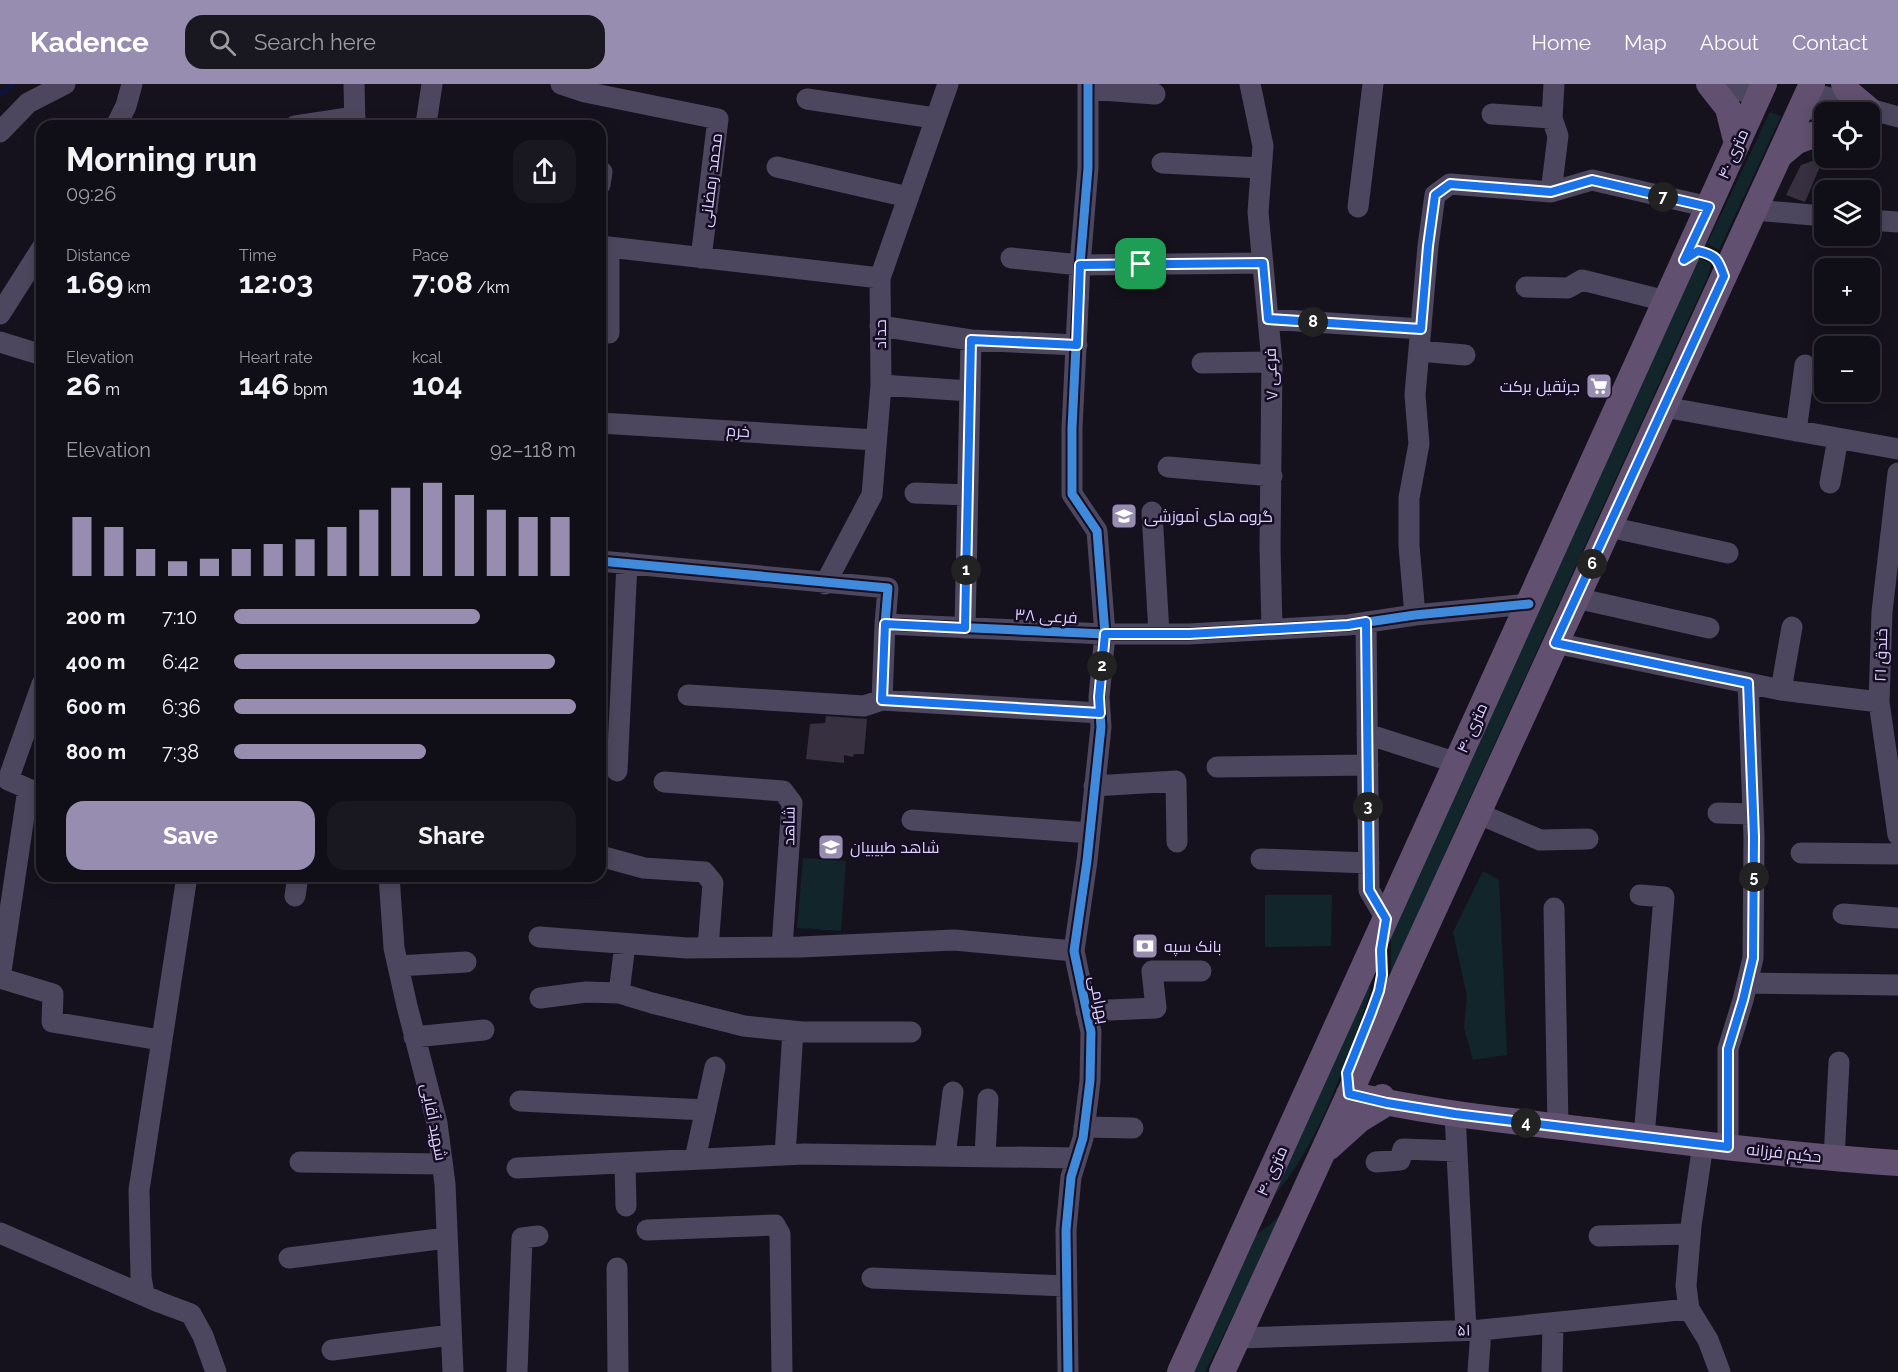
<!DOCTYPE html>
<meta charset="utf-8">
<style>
body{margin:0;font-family:Raleway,Cairo,sans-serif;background:#19171f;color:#f1f3f6;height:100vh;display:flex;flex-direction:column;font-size:22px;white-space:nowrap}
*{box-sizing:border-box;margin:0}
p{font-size:20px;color:#9c9ca1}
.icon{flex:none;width:33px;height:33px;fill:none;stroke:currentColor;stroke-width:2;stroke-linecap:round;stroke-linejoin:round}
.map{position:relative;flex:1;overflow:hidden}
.sheet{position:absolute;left:36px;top:36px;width:570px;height:762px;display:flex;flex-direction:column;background:#100e16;border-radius:18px;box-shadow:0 3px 15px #0003,0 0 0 2px #302e35}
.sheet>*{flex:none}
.buttons{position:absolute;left:1814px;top:18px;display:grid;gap:12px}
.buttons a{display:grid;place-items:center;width:66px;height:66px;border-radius:12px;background:#100e16;box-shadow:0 3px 15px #0003,0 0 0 2px #302e35;font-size:30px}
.pin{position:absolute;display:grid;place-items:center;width:51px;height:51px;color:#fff;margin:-26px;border-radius:12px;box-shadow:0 3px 9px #0006}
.km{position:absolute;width:30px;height:30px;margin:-15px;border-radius:50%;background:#222;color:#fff;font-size:16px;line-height:30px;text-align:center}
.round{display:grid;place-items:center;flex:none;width:63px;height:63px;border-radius:18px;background:#19171f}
.headline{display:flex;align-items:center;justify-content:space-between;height:102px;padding:0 30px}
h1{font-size:33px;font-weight:700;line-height:45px}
.metrics{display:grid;grid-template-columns:repeat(3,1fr);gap:9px;height:102px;padding:6px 30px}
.metrics div{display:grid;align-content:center}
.metrics b{font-size:30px;font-weight:700}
.metrics small{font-size:16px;font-weight:400}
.metrics p{font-size:16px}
.chart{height:168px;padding:12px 30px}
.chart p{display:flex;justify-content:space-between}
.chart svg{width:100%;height:108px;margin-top:6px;stroke:#978db0;stroke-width:6}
.button{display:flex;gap:12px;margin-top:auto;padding:12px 30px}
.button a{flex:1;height:69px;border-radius:18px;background:#978db0;color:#fff;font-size:24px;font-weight:700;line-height:69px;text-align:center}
.button a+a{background:#19171f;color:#f1f3f6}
ul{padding:0 30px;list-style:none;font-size:20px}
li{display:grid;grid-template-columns:96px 72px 1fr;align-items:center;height:45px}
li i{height:15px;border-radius:8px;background:#978db0}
header{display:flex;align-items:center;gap:36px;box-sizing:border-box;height:84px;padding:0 30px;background:#978db0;color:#fff}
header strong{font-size:28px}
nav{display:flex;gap:33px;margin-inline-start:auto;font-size:21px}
.search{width:420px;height:54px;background:#19171f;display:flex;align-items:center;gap:15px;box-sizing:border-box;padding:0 21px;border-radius:18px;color:#9c9ca1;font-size:22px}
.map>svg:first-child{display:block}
.green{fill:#12252a}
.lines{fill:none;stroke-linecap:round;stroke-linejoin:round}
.stream{stroke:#0b143c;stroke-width:4.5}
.building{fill:#363040}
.minor{stroke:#4c475e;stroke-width:21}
.major{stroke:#61506f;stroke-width:26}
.cycleway-casing{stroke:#150e22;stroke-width:13}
.cycleway{stroke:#408adc;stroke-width:9}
.route-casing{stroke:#fff;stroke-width:12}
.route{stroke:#1a73e8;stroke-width:8}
.labels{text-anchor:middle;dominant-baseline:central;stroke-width:5;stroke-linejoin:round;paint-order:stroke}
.street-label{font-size:16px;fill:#ddcfff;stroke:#150e22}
.poi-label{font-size:16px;fill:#ddcfff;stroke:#150e22;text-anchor:start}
</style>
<header>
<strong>Kadence</strong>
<div class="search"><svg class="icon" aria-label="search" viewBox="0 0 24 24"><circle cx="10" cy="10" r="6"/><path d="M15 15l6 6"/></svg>Search here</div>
<nav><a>Home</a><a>Map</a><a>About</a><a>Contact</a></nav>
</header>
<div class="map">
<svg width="1898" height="1288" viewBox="0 0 1898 1288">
<rect width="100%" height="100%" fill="#16121d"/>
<path class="green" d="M1770,28L1781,32L1719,166L1707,160Z
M1697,172L1711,180L1708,192L1452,753L1391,898V851Z
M803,774L846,777L841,847L797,844Z
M1483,787L1499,796L1507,971L1473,976L1464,944L1467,912L1453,848Z
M1265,811H1332L1331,862L1265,863Z
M1366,897L1371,906C1347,974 1322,1056 1274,1112Z
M1287,1123L1205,1288H1192L1257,1150L1272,1139Z"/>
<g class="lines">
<path class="stream" d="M0,10L14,0"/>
</g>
<path class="building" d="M1824,73L1805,118L1786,111L1801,81Z
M826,632L867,635L864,670H854L853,673L844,671V679L806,675L810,640L825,639Z"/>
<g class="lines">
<path class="minor" d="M354,0L355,42
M561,0L585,8L718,35L701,174
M1250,0L1263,62L1258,128L1272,278L1270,463L1272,545
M1717,0L1759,12
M1088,5L1155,10
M1808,8L1898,33
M807,15L934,34
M1801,23L1826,28
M1492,30L1552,34
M426,40L432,0
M116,42L126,22L132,0
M295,42L355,33
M0,48L28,19L65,0
M1162,79L1261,84
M777,83L908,113
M600,101L602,88
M1551,108L1558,52L1552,34L1554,0
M1358,123L1373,0
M1754,126L1824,132
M1869,136L1898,138
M600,162L880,194
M1011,174L1080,181L1263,179
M1526,203L1568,204L1582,196L1666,217
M0,230L42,164
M1268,235L1421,245
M880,242L971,256L1077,261
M609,249V163
M0,258L42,271
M1419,267L1465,271
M1202,279L1272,278
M881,301L970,307
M1664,323L1898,365
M600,339L876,356
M1796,347L1805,281
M1168,383L1272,392
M1898,389L1882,528L1879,618L1898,751
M1830,399L1838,354
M915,409L968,411
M1152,428L1159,550
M1609,443L1728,469
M600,477L888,504L885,540L1105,550H1189L1348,541L1415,531L1529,520
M825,500L872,411L881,301L880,194L948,0
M1576,514L1709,544
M1415,531L1409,462V414L1419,360L1415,311L1428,162L1435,111L1450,100L1551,108L1592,96L1709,123
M1366,538L1369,806L1386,835
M965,544L971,256
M1555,559L1781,606L1879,618
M1781,606L1792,543
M688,611L864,622L882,616L1100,629
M882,616L885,540
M1367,650L1457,679
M1217,683L1368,681
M617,687L627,479
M664,698L783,707L792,719L782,863
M1094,702L1176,697L1177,758
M40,710L8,696L42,600
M1477,729L1540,756L1588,755
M1718,729L1753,730
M912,736L1090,749
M1801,769L1898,770
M600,772L644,784L704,788L713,799L708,864
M1261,775L1369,779
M389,792L394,864L407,922L437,1039L445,1100L453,1288
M1640,811L1664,813L1644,1053
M295,812L298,792
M1554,824L1558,1043
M1843,830L1898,834
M539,853L687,864L800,863L954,856L1074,867
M398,882L466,878
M0,894L53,910L52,938L160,956
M0,894L28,705
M1747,899L1898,901
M619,909L625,860
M540,914L586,908L619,909L652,919L744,942L802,948H911
M1086,927L1156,924L1152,887H1201
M414,953L484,946
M520,1017L706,1026
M1455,1030L1466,1246
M1084,1043L1133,1044
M1703,1060L1691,1142L1686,1202L1689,1225L1708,1256L1720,1288
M1728,1063V965L1743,916L1753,874L1754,753L1748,599
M785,1071L793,947
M945,1072L953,1008
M985,1072L988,1015
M695,1075L715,983
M1834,1075L1839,978
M300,1078L442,1080
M1376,1078L1400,1076L1403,1065L1457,1067
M625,1079L626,1122
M517,1084L804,1070L1077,1074
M647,1146L775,1141L780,1150L782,1288
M0,1149L159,1218L191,1230L203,1252L216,1288
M1599,1152L1690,1150
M289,1174L446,1154
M617,1184L618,1288
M872,1194L1067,1202
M144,1210L141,1193L139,1106L187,792
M1238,1254L1481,1246L1689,1225
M332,1266L451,1251
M517,1288L522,1154L538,1152
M1068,1288L1066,1146L1071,1093L1083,1054L1090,997L1091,948L1074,867L1087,777L1101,643L1099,613L1105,550L1097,447L1072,410V344L1080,181L1088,84V0
M1478,1288L1481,1246
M1552,1288L1553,1239"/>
<path class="major" d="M1709,0L1728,24L1737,60
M1844,0L1849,9L1868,25
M1780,71L1797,57L1824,47
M1349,1010C1427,1029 1507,1036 1587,1046C1690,1059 1794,1072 1898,1079
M1329,1063L1359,1036L1387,1019L1382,1013
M1180,1288L1764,0
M1222,1288L1812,0"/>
<defs>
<path id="cycleway" d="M600,477L888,504L885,540L1105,550H1189L1348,541L1415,531L1529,520
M1068,1288L1066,1146L1071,1093L1083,1054L1090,997L1091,948L1074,867L1087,777L1101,643L1099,613L1105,550L1097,447L1072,410V344L1080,181L1088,84V0"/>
</defs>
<use href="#cycleway" class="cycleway-casing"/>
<use href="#cycleway" class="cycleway"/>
</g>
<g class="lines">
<defs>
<path id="route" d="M1592,96L1709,123L1684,176L1698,167C1716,171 1718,175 1724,192L1555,559L1748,599L1754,753L1753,874L1743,916L1728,965V1063L1455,1030L1387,1019L1349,1010L1347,989L1371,929L1379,907L1382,891L1381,866L1386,835L1369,806L1366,538L1348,541L1189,550H1105L1099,613L1100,629L882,616L885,540L965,544L971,256L1077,261L1080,181L1263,179L1268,235L1421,245L1428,162L1435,111L1450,100L1551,108Z"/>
</defs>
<use href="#route" class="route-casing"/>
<use href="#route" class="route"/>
</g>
<defs>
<symbol id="supermarket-square" viewBox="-11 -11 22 22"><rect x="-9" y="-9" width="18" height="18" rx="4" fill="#978db0" stroke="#150e22"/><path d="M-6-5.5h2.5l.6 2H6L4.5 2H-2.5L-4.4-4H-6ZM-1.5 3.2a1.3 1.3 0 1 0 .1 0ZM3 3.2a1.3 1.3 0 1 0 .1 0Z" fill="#fff"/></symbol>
<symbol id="school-square" viewBox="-11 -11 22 22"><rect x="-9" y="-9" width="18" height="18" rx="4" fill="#978db0" stroke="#150e22"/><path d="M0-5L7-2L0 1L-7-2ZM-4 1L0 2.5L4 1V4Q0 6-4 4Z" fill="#fff"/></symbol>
<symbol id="bank-square" viewBox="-11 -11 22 22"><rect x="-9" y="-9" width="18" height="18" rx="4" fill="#978db0" stroke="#150e22"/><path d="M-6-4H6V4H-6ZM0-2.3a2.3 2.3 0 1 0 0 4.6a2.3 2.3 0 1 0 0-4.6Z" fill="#fff"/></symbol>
</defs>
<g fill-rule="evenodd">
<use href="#supermarket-square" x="1584" y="287" width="30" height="30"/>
<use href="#school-square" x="1109" y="417" width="30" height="30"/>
<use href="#school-square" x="816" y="748" width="30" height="30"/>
<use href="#bank-square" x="1130" y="847" width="30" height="30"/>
</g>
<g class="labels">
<g class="street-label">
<text transform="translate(1733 70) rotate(-66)">۴۰ متری</text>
<text transform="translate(711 96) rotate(-83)">محمد رمضانی</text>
<text transform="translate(880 250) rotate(-90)">حداد</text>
<text transform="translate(1271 290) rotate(-92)">فرعی ۷</text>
<text transform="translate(738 347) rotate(3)">خرم</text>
<text transform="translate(1046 532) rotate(3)">فرعی ۳۸</text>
<text transform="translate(1881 571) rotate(-88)">۲۱ خندق</text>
<text transform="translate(1472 644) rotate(-66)">۴۰ متری</text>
<text transform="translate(789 742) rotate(-89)">شاهد</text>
<text transform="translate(1099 916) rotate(79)">بهرامی</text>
<text transform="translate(434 1038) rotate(79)">شهید آقایی</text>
<text transform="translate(1784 1069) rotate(6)">حکیم فرزانه</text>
<text transform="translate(1272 1087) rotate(-66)">۴۰ متری</text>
<text transform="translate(1464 1246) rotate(-2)">۵۱</text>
</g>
<g class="poi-label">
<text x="1580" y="302" text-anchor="end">جرثقیل برکت</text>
<text x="1144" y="432">گروه های آموزشی</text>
<text x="850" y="763">شاهد طبیبیان</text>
<text x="1164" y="862">بانک سپه</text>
</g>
</g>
</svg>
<div class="buttons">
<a><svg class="icon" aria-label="locate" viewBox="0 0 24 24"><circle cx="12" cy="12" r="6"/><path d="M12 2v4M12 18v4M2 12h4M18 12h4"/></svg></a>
<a><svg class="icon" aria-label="layers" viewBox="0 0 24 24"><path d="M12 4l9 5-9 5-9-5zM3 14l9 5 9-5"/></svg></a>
<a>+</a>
<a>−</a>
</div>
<div class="pin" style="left:1141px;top:180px;background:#1e9e55"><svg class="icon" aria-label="arrive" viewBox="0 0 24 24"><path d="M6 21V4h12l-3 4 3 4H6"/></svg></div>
<b class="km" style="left:966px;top:486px">1</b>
<b class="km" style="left:1102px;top:582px">2</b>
<b class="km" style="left:1368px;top:723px">3</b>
<b class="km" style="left:1526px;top:1039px">4</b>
<b class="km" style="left:1754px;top:793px">5</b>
<b class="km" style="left:1592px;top:480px">6</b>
<b class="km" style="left:1663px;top:113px">7</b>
<b class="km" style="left:1313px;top:238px">8</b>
<section class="sheet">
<div class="headline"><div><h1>Morning run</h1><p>09:26</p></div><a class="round"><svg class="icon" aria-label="share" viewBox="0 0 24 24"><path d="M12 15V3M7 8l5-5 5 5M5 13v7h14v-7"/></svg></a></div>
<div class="metrics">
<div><p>Distance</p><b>1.69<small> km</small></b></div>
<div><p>Time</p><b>12:03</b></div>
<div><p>Pace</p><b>7:08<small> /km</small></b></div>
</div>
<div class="metrics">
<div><p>Elevation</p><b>26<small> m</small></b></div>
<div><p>Heart rate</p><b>146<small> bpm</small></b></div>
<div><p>kcal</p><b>104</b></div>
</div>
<div class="chart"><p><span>Elevation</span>92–118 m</p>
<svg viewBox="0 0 160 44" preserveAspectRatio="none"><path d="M5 44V20M15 44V24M25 44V33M35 44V38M45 44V37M55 44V33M65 44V31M75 44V29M85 44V24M95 44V17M105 44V8M115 44V6M125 44V11M135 44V17M145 44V20M155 44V20"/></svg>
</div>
<ul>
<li><b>200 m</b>7:10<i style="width:72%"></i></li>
<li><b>400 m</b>6:42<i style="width:94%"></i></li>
<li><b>600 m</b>6:36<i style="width:100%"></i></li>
<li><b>800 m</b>7:38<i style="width:56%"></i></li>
</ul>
<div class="button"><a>Save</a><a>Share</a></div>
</section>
</div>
